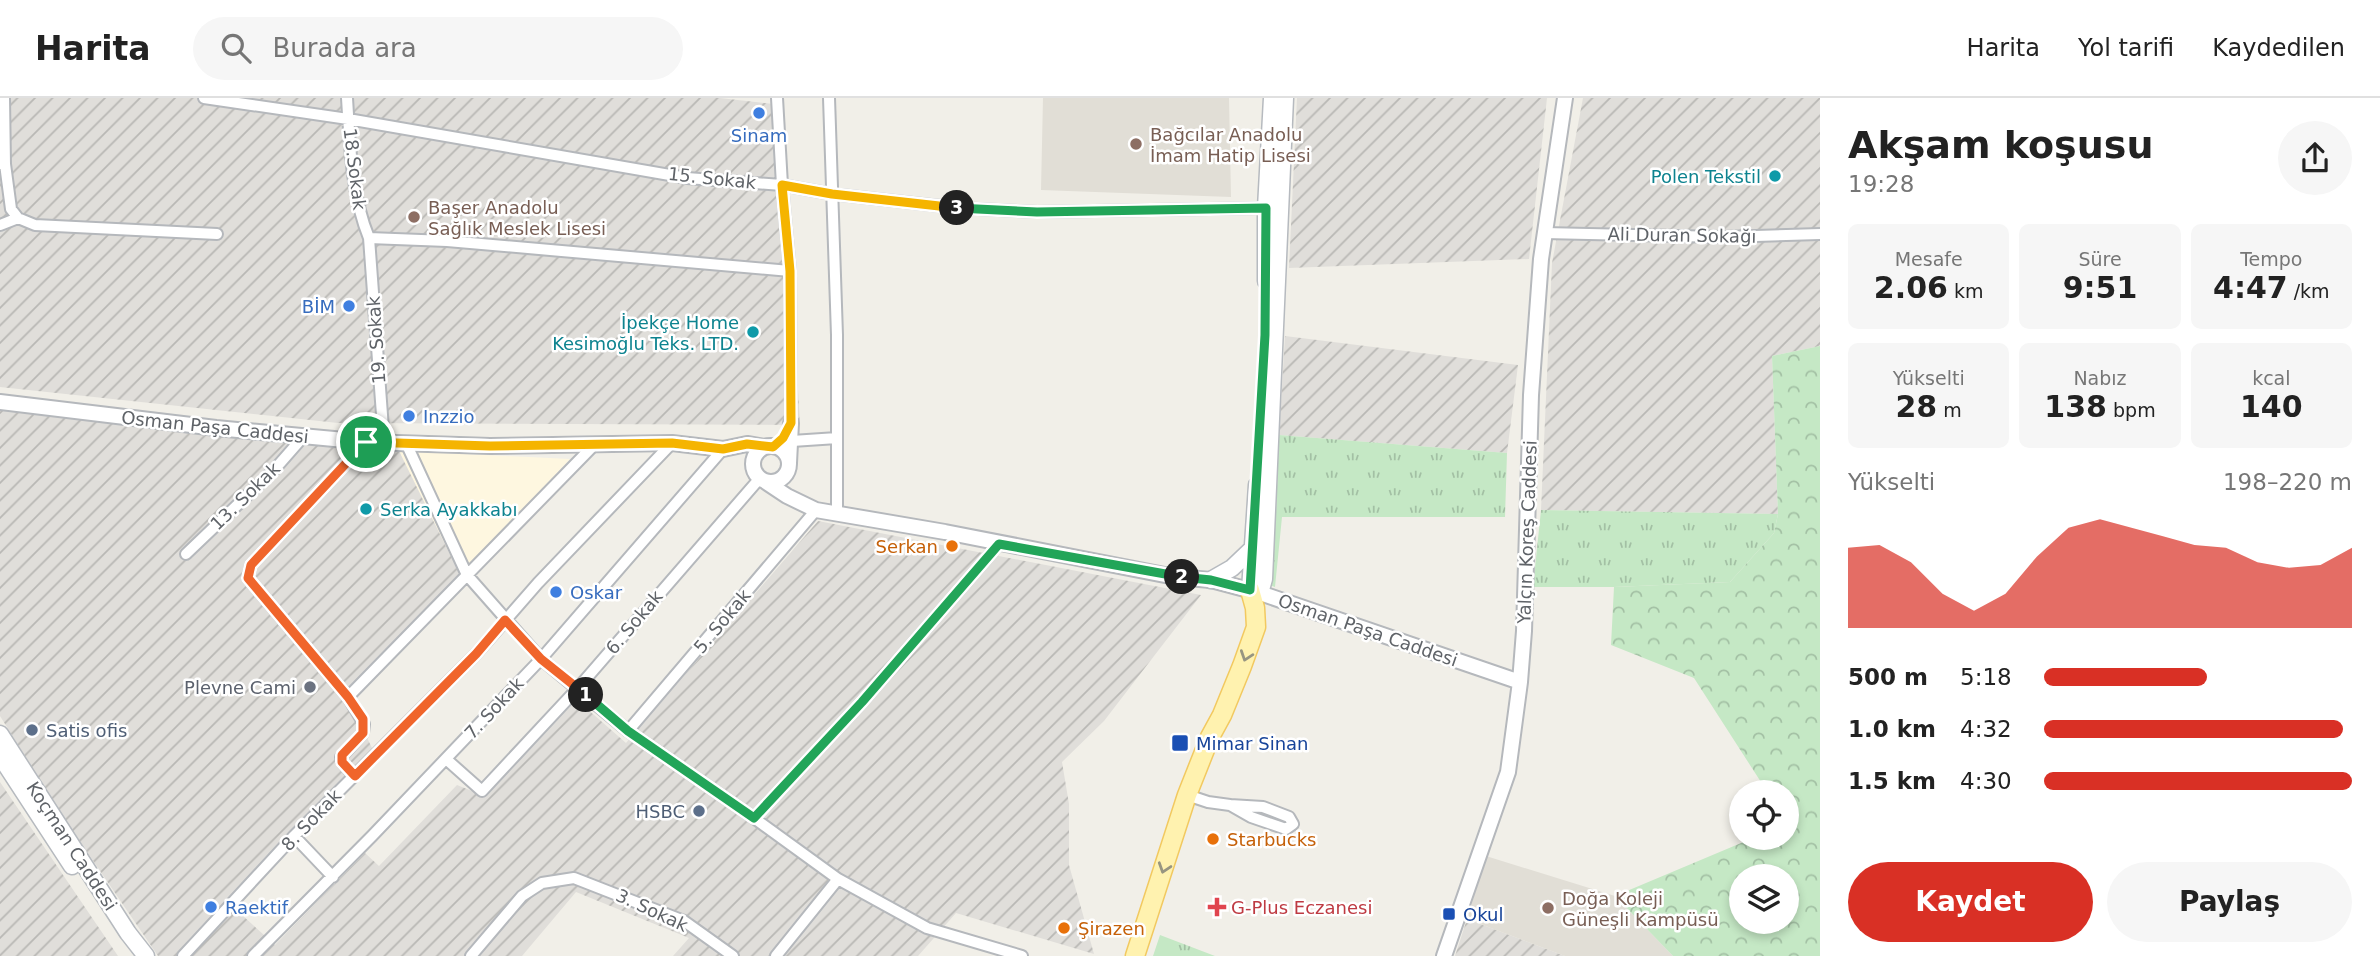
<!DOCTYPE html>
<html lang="tr">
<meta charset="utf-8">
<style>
body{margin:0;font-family:"DejaVu Sans",sans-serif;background:#f6f6f6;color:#222;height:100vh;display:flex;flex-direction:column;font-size:26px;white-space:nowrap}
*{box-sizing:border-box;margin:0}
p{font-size:23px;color:#767676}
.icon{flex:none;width:38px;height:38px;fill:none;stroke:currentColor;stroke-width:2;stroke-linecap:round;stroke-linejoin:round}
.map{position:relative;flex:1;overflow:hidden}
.drawer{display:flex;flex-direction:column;background:#fff;width:560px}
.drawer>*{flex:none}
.buttons{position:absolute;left:1729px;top:682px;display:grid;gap:14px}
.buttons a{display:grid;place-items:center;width:70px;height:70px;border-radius:50%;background:#fff;box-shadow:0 4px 10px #0003;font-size:35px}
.pin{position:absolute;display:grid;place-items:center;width:60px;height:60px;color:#fff;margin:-30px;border:4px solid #fff;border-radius:50%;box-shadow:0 2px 7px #0007}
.km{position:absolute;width:35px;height:35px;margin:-18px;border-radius:50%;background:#222;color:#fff;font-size:19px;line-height:35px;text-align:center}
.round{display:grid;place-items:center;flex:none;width:74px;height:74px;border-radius:37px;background:#f6f6f6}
.summary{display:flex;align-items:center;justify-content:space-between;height:119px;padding:0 28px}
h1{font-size:38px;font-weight:600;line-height:52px}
.stats{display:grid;grid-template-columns:repeat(3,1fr);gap:10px;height:119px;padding:7px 28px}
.stats div{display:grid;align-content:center;border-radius:10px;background:#f6f6f6;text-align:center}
.stats b{font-size:30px;font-weight:600}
.stats small{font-size:19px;font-weight:400}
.stats p{font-size:19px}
.chart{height:196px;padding:14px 28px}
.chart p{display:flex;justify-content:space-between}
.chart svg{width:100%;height:126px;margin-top:7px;fill:#d93025;opacity:.7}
.action{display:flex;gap:14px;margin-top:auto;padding:14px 28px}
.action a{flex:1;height:80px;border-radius:42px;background:#d93025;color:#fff;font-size:28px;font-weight:600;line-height:80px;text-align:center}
.action a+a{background:#f6f6f6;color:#222}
ul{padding:0 28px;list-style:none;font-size:23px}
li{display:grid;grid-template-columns:112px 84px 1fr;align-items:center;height:52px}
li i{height:18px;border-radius:9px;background:#d93025}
header{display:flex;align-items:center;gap:42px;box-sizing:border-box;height:98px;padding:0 35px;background:#fff;border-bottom:2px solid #e0e0e0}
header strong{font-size:33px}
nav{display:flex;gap:38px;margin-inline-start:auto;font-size:24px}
.search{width:490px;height:63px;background:#f6f6f6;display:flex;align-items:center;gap:18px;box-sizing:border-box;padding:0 24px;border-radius:38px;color:#767676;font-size:26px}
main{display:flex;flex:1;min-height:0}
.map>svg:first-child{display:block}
.commercial{fill:#fef7e0}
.industrial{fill:url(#industrial-furrows)}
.education{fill:#e1ded6}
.grass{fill:url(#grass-tufts)}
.park{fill:url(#park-crowns);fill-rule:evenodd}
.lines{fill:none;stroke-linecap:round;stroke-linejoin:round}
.minor-casing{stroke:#b5b8bc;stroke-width:14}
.tertiary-casing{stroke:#b5b8bc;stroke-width:18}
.secondary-casing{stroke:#b6babf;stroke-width:19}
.primary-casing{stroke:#f2c960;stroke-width:21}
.minor{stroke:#fff;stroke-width:10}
.tertiary{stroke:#fff;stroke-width:14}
.secondary{stroke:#fff;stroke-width:16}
.primary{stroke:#fff2af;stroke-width:18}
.oneway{stroke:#979581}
.split-1-casing{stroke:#fff;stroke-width:14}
.split-2-casing{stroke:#fff;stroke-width:14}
.split-3-casing{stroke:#fff;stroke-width:14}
.split-4-casing{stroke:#fff;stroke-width:14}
.split-1{stroke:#f0652b;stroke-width:9}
.split-2{stroke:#22a559;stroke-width:9}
.split-3{stroke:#22a559;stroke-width:9}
.split-4{stroke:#f5b400;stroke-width:9}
.shop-dot{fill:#3f7fe0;stroke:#fff;stroke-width:2.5}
.education-dot{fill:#8d6e63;stroke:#fff;stroke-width:2.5}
.culture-dot{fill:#0f9aa8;stroke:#fff;stroke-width:2.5}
.food-dot{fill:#e8710a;stroke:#fff;stroke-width:2.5}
.worship-dot{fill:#6b7280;stroke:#fff;stroke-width:2.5}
.service-dot{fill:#5c6f8a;stroke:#fff;stroke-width:2.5}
.transit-dot{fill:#1a4fb4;stroke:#fff;stroke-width:2.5}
.health-dot{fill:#e0444e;stroke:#fff;stroke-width:2.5}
.labels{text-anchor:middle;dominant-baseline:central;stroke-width:5;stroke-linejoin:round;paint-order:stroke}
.education-label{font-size:18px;fill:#785e54;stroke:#fff;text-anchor:start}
.shop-label{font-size:18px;fill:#366cbe;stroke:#fff;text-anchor:start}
.street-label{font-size:18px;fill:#5f6368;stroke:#fff}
.culture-label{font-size:18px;fill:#0d838f;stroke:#fff;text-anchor:end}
.food-label{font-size:18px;fill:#c56008;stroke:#fff;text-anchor:start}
.worship-label{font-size:18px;fill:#5b616d;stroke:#fff;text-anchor:end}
.service-label{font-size:18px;fill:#4e5e75;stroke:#fff;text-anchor:start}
.transit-label{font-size:18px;fill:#164399;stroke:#fff;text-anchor:start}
.health-label{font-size:18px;fill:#be3a42;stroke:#fff;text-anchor:start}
</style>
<header>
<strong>Harita</strong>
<div class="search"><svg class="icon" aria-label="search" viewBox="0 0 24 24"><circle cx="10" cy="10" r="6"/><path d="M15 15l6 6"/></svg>Burada ara</div>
<nav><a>Harita</a><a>Yol tarifi</a><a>Kaydedilen</a></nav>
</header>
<main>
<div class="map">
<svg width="1820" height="858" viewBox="0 0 1820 858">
<defs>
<pattern id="industrial-furrows" width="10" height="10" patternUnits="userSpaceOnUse" patternTransform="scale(1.75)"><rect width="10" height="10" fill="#e0deda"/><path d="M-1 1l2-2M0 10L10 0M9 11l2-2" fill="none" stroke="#b9b8b5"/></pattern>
<pattern id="grass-tufts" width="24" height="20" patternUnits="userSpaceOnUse" patternTransform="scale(1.75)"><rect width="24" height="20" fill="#c5e8c5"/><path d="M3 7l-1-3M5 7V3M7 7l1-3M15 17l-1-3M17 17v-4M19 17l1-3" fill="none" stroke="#a3c0a4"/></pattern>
<pattern id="park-crowns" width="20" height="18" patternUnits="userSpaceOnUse" patternTransform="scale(1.75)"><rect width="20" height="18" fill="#c5e8c5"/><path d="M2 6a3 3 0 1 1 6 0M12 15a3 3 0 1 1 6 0" fill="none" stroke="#a3c0a4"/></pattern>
</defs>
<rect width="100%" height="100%" fill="#f1efe8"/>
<path class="commercial" d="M399,353L570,361L460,477Z"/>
<path class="industrial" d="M0,0H720L782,7L800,327L338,325L0,289Z
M1297,0H1547L1529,161L1289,170Z
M1583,0H1820V248L1772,258L1778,416L1541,412L1552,165Z
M1285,238L1518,267L1507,355L1279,337Z
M0,308L399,353L460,477L345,595L373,652L231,807L275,847L365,755L379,768L457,687L472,693L577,602L626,645L818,423L1201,497L1104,623L1062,664L1069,706V767L1094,856L956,815L918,858H673L689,840L576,794L522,858H158L64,720L0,618Z
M0,684L118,858H0Z
M1467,821L1565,858H1455Z"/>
<path class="education" d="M1043,0H1229L1231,99L1041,92Z
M1486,758L1615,798L1673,858H1565L1467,821Z"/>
<path class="grass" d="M1279,337L1507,355L1505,419H1282L1275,489L1269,487L1276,415Z
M1541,412L1778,416L1774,435L1730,484L1614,489H1533Z
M1160,837L1215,858H1153Z"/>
<path class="park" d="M1820,248V858H1673L1615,798L1753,740H1787V695H1768L1694,580L1611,547L1614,489L1730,484L1774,435L1778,416L1772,258ZM1741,779H1787V824H1741Z"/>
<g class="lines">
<defs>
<path id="minor" d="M4,0L5,66
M204,0L348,21L687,80L782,87L832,96L958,110L1037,114L1266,110
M347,0C350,47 351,96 369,140L384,344
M777,0L782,87L790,173L791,325
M829,0L837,237V417
M0,66H5L11,111L18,120L35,127L217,136
M0,127L18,120
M1544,135L1723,139L1820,136
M369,140L447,143L790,173
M792,343L837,340
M366,344L251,467L248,480L348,599L595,346
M406,345L467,477L541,561L628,633L754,720L862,604L999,446
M186,456L274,372L303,339
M348,599L364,626L363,635L341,659L342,664L354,678
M628,633L816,412
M446,661L482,693L578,590L760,380
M1187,697L1208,704L1230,707L1251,719L1286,731L1293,726L1289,719L1263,709L1230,707
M754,720L838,781L927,830L1022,858
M294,738L333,779
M183,858L294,738L476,556L538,485L672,345
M253,858L372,738L541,561L723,351
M471,858L522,798L542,785L574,780L684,823L733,858
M776,858L838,781"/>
<path id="tertiary" d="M0,304L216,330L366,344L490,348L672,345L723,351L747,346L765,349
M753 366a18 18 0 1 1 36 0a18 18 0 1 1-36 0Z
M789,365L791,325
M766,384L787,398L816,412L945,434L1175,479L1211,482L1260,495L1520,584
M1444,858L1508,674L1520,584L1524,533L1531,297L1541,161L1565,0"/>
<path id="secondary" d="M1266,183V110L1272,0
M1211,482L1232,470L1253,450
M1250,492L1257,387
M1260,495L1264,481L1285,0
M0,636L128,835L146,858
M0,658L72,768"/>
<path id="primary" d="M1135,858L1187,697L1210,639L1222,617L1242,568L1256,529L1255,510L1250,492"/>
</defs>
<use href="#minor" class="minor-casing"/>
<use href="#tertiary" class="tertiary-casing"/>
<use href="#secondary" class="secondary-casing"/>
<use href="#primary" class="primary-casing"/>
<use href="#minor" class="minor"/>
<use href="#tertiary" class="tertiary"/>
<use href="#secondary" class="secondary"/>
<use href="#primary" class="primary"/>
</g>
<defs><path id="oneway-chevron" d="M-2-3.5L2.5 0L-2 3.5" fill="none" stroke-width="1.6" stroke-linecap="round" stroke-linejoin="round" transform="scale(1.75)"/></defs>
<g class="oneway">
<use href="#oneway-chevron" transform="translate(1246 558) rotate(109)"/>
<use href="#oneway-chevron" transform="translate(1164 770) rotate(108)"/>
</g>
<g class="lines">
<defs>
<path id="split-1" d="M366,344L251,467L248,480L348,599L363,621V635L342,657V664L355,678L476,556L505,522L541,561L586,597"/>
<path id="split-2" d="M586,597L628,633L754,720L862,604L999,446L1182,479"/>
<path id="split-3" d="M957,110L1037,114L1266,110L1265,237L1250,492L1211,482L1182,479"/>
<path id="split-4" d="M366,344L490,348L672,345L723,351L747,346L773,349L783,340L791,325L790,173L782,87L832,96L957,110"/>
</defs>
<use href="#split-1" class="split-1-casing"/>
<use href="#split-2" class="split-2-casing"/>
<use href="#split-3" class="split-3-casing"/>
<use href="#split-4" class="split-4-casing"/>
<use href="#split-1" class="split-1"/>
<use href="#split-2" class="split-2"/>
<use href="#split-3" class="split-3"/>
<use href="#split-4" class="split-4"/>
</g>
<g class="shop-dot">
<circle cx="759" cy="15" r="7"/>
<circle cx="349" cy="208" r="7"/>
<circle cx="409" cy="318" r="7"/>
<circle cx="556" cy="494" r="7"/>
<circle cx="211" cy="809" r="7"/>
</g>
<g class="education-dot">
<circle cx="1136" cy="46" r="7"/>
<circle cx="414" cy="119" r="7"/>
<circle cx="1548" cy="810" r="7"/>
</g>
<g class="culture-dot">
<circle cx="1775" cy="78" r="7"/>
<circle cx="753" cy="234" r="7"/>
<circle cx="366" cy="411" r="7"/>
</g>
<g class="food-dot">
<circle cx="952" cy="448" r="7"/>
<circle cx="1213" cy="741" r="7"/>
<circle cx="1064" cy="830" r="7"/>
</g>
<circle class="worship-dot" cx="310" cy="589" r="7"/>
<g class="service-dot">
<circle cx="32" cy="632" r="7"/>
<circle cx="699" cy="713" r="7"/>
</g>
<g class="transit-dot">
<rect x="1171" y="636" width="18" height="18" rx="3.5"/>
<rect x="1442" y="809" width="14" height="14" rx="3.5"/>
</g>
<path class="health-dot" d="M1213.5 798.5h7v7h7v7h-7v7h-7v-7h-7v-7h7z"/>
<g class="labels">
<g class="education-label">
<text x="1150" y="36">Bağcılar Anadolu<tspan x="1150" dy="21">İmam Hatip Lisesi</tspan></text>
<text x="428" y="109">Başer Anadolu<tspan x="428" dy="21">Sağlık Meslek Lisesi</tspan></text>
<text x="1562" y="800">Doğa Koleji<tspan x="1562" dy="21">Güneşli Kampüsü</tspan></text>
</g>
<g class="shop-label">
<text x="759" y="37" text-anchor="middle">Sinam</text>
<text x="335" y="208" text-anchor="end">BİM</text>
<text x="423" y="318">Inzzio</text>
<text x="570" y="494">Oskar</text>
<text x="225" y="809">Raektif</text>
</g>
<g class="street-label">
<text transform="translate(355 71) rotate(83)">18.Sokak</text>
<text transform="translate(712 80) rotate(6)">15. Sokak</text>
<text transform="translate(1682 137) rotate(1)">Ali Duran Sokağı</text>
<text transform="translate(376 242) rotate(-94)">19. Sokak</text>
<text transform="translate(215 329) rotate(6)">Osman Paşa Caddesi</text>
<text transform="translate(245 398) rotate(-44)">13. Sokak</text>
<text transform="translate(1527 434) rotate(-88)">Yalçın Koreş Caddesi</text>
<text transform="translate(722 523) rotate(-50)">5. Sokak</text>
<text transform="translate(634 524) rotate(-50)">6. Sokak</text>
<text transform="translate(1368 532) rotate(19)">Osman Paşa Caddesi</text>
<text transform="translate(494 610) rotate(-47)">7. Sokak</text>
<text transform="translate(311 722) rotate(-46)">8. Sokak</text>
<text transform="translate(72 748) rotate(57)">Koçman Caddesi</text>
<text transform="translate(652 812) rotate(25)">3. Sokak</text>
</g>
<g class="culture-label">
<text x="1761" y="78">Polen Tekstil</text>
<text x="739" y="224">İpekçe Home<tspan x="739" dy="21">Kesimoğlu Teks. LTD.</tspan></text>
<text x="380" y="411" text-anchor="start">Serka Ayakkabı</text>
</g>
<g class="food-label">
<text x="938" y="448" text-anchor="end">Serkan</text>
<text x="1227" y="741">Starbucks</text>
<text x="1078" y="830">Şirazen</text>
</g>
<g class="worship-label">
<text x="296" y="589">Plevne Cami</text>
</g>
<g class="service-label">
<text x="46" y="632">Satis ofis</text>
<text x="685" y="713" text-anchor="end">HSBC</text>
</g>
<g class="transit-label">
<text x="1196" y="645">Mimar Sinan</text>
<text x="1463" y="816">Okul</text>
</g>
<g class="health-label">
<text x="1231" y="809">G-Plus Eczanesi</text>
</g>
</g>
</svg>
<div class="buttons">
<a><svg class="icon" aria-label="locate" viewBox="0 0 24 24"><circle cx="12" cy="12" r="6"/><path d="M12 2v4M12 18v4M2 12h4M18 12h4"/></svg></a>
<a><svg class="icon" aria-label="layers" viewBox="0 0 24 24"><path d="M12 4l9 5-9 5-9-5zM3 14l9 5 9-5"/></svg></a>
</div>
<div class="pin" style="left:366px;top:344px;background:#1e9e55"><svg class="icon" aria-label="arrive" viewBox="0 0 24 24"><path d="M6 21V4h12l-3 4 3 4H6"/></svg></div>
<b class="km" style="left:586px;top:597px">1</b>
<b class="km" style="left:1182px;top:479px">2</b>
<b class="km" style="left:957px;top:110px">3</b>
</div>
<section class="drawer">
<div class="summary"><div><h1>Akşam koşusu</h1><p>19:28</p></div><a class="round"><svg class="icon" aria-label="share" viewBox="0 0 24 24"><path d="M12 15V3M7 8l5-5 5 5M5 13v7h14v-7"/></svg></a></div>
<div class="stats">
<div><p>Mesafe</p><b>2.06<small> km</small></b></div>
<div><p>Süre</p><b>9:51</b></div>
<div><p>Tempo</p><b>4:47<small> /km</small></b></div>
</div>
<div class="stats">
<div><p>Yükselti</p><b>28<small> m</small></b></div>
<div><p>Nabız</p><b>138<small> bpm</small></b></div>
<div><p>kcal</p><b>140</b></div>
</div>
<div class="chart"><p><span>Yükselti</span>198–220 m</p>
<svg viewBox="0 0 160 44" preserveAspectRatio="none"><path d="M0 44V16L10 15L20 21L30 32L40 38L50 32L60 19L70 9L80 6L90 9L100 12L110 15L120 16L130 21L140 23L150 22L160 16V44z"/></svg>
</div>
<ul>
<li><b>500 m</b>5:18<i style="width:53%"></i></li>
<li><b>1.0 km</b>4:32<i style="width:97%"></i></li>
<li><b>1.5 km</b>4:30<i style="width:100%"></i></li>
</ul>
<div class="action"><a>Kaydet</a><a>Paylaş</a></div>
</section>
</main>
